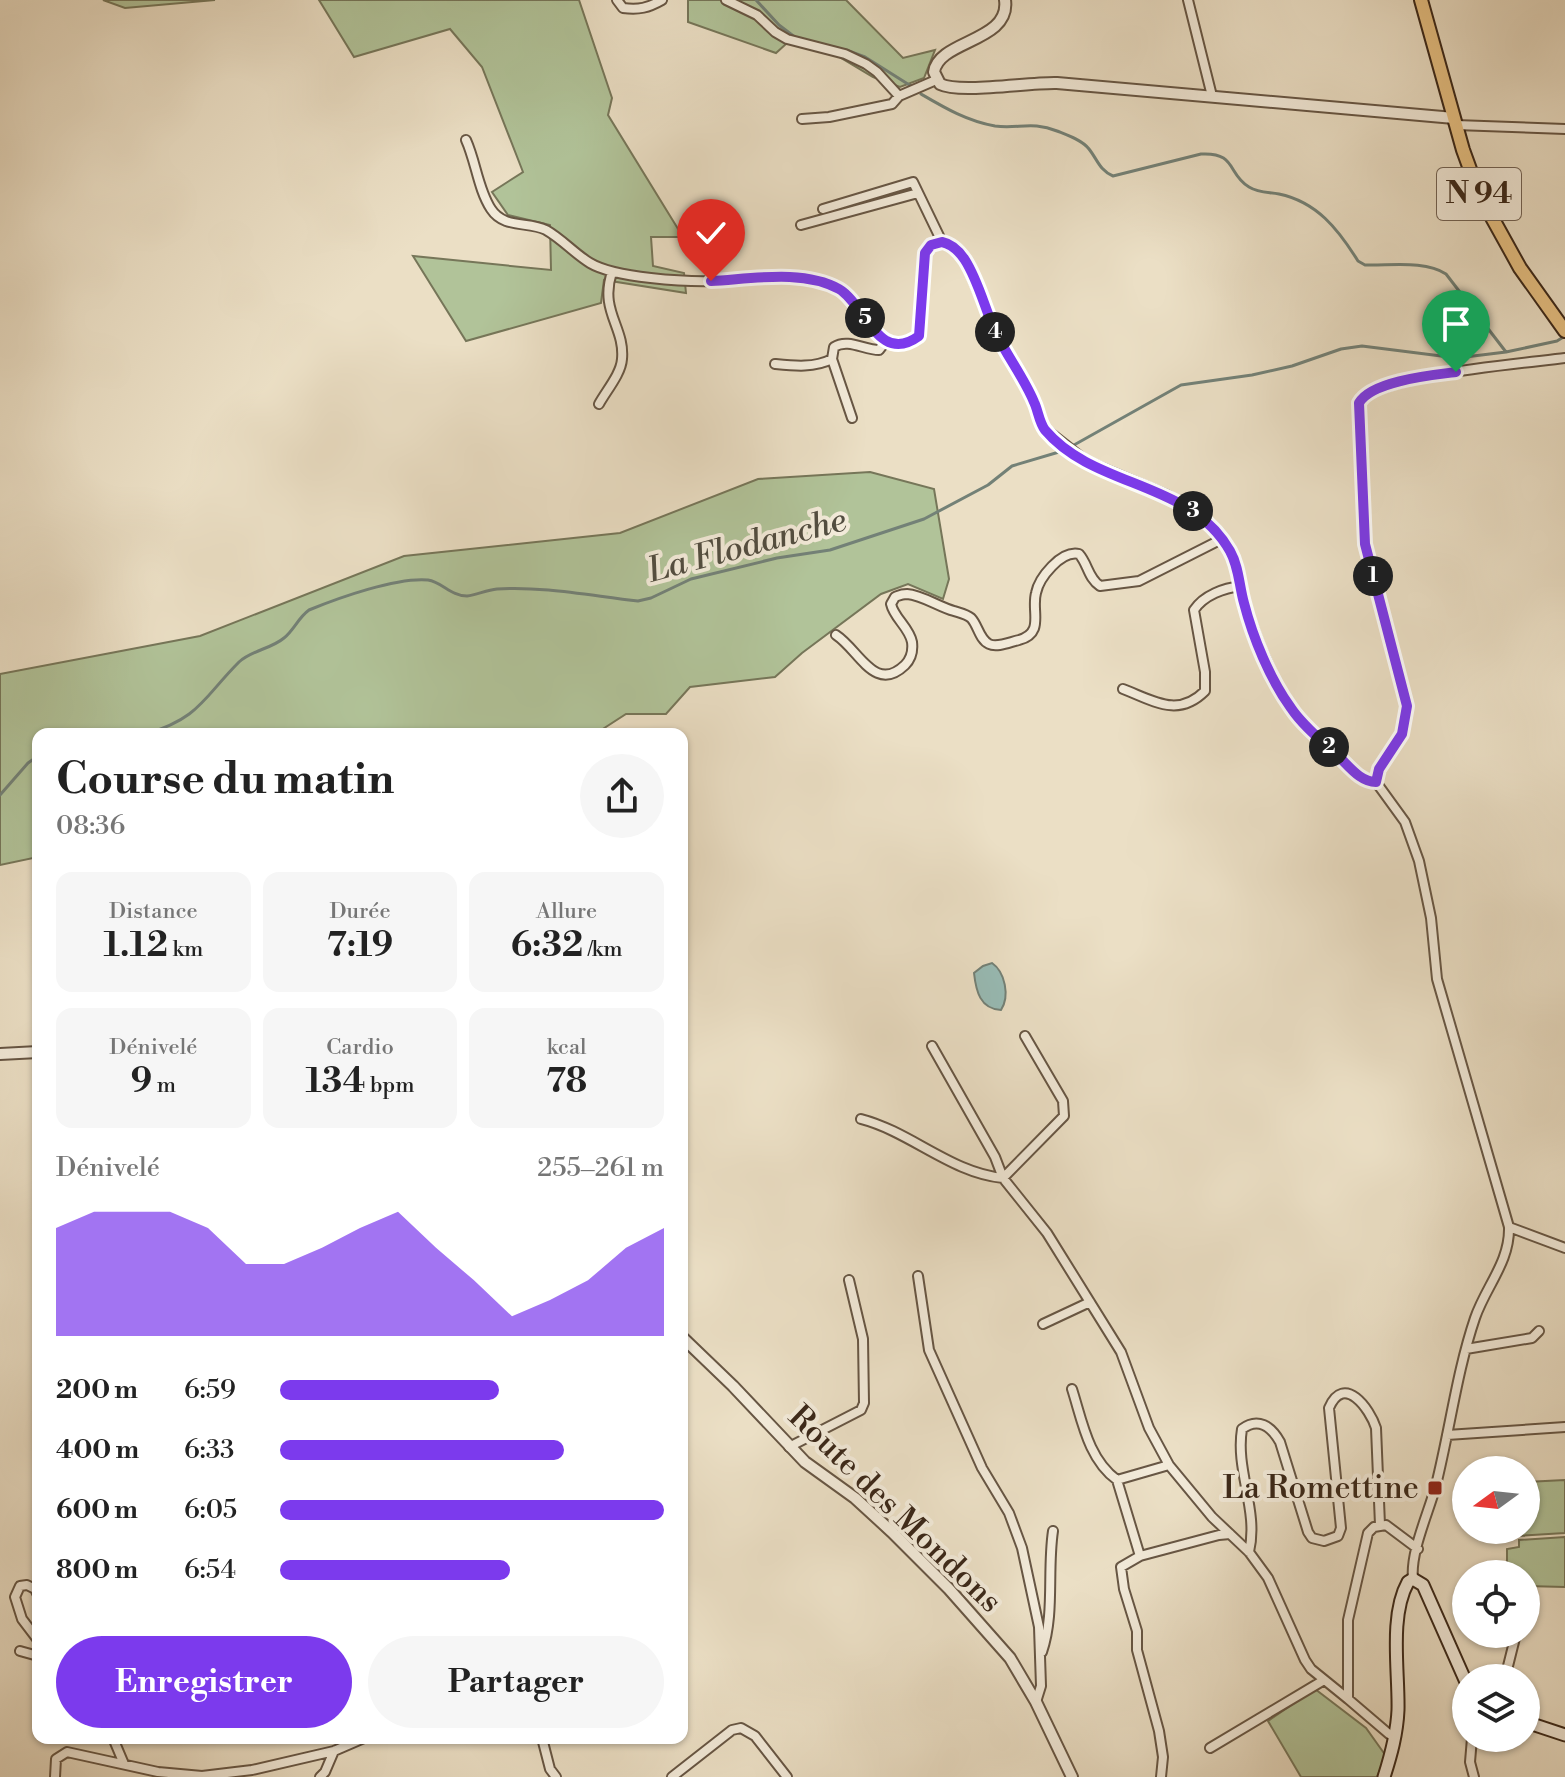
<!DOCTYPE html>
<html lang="fr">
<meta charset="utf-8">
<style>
body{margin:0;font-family:"Libre Bodoni",serif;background:#f6f6f6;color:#222;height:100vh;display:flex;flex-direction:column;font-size:30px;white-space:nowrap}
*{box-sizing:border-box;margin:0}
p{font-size:26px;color:#767676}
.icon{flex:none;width:44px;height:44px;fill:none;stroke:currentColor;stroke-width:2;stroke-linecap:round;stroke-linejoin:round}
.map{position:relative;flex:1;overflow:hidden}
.panel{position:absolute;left:32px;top:728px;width:656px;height:1016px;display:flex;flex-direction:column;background:#fff;border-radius:16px;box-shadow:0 2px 6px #0004}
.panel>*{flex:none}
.needle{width:52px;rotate:255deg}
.buttons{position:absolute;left:1452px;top:1456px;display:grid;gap:16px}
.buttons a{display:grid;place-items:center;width:88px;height:88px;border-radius:50%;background:#fff;box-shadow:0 2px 6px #0004;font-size:40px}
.pin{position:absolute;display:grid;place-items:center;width:68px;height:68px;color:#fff;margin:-82px -34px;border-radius:50% 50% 50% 0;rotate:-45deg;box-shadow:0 0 8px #0007}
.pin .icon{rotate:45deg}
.km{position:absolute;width:40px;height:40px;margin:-20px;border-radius:50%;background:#222;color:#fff;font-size:22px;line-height:40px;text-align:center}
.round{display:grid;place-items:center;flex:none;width:84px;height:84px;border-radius:42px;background:#f6f6f6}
.summary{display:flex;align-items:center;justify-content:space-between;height:136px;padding:0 24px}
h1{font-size:44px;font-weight:800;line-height:60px}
.figures{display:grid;grid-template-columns:repeat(3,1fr);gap:12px;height:136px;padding:8px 24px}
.figures div{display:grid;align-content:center;border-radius:16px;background:#f6f6f6;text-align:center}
.figures b{font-size:34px;font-weight:800}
.figures small{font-size:22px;font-weight:400}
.figures p{font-size:22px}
.chart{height:224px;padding:16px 24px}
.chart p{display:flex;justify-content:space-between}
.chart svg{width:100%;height:144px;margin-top:8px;fill:#7c3aed;opacity:.7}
.primary-button{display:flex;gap:16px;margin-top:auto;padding:16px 24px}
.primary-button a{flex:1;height:92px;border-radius:48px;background:#7c3aed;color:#fff;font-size:32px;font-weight:800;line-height:92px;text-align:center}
.primary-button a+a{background:#f6f6f6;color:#222}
ul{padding:0 24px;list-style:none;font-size:26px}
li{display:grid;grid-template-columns:128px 96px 1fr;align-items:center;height:60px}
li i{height:20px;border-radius:10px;background:#7c3aed}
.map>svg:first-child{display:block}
.green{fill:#b1c399;stroke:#767659;stroke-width:2}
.water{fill:#98bcb6;stroke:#738177;stroke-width:2}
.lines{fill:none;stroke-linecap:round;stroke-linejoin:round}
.stream{stroke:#738177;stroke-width:3}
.minor-casing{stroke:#675644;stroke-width:12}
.tertiary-casing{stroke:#675644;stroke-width:14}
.secondary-casing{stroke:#3b2819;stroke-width:15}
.primary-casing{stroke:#3b2819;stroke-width:16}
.minor{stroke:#f2ead9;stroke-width:8}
.tertiary{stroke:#f2ead9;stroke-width:10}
.secondary{stroke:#f2ead9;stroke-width:11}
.primary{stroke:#e6c082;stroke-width:12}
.route-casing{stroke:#fff;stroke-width:16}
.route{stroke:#7c3aed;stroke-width:10}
.poi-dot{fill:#8f2418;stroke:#f2ead9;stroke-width:3}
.labels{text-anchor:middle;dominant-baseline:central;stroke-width:8;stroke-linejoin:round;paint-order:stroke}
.shield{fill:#f2ead9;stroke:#726253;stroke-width:2}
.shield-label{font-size:30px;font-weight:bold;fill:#3b2819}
.poi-label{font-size:32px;fill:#3b2819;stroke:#f2ead9;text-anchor:end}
.street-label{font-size:32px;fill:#3b2819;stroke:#f2ead9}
.water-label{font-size:34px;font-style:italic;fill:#524d40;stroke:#f2ead9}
</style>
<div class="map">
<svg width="1565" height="1777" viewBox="0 0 1565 1777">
<rect width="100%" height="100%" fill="#ebdfc5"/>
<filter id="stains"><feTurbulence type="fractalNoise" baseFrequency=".0025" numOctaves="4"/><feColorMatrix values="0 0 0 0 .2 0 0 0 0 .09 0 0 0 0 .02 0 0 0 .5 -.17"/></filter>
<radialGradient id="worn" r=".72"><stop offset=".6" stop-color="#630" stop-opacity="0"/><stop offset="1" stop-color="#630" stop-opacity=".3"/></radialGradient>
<path class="green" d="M103,0H215L125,8Z
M319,0H579L612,98L608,115L683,237H651L653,266L684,273L686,293L604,280L601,303L466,341L413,256L551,270L550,225L508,215L492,192L523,172L482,67L450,29L354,57Z
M688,0H846L903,58L935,50L924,78L900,87L873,77L836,55L787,43L776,53L688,22Z
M870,472L934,489L949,579L943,599L908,584L881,594L802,653L775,677L690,687L666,714H626L595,734H38V857L0,865V674L200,636L404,556L620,533L758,479Z
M1565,1480V1533L1483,1538L1482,1530H1526V1482Z
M1565,1537V1587L1526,1586V1574H1507V1549L1519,1547V1540Z
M1315,1689L1366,1728L1386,1756L1377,1777H1301L1268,1721Z"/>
<path class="water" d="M992,963C1005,972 1010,996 1001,1010C980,1009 976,991 974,973L983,966Z"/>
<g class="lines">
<path class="stream" d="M756,0L779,25L796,38
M846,50L865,57L911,86
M921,94C945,108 967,121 995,126C1018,129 1033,121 1057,131C1067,135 1082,140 1089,149C1097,159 1100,171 1113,176L1201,154C1237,152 1227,174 1249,187C1259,193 1268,192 1279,194C1317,202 1338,229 1358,261L1365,265C1389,266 1425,260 1446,274L1506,352
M1074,445L1181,385L1252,375L1292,366L1341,349L1362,346L1457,358L1506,352L1557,341L1565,336
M146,734C200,718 203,698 239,662C252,650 271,649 284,638C294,630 298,618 309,610C338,598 397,577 428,580C442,582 451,596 467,596C477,595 486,590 497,589C543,586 592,596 638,601L651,598L691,579L777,558L830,550L924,519L988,485L1012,466L1059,452
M0,795L28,763L38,756"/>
<defs>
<path id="minor" d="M617,0L623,8C639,10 648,8 662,0
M726,0L757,15L775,32L787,39L845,54L866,64L877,72L899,96
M1188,0L1212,96
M802,119L829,117L892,104L899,96L936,80
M1456,125L1565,129
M466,140C476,162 478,189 491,209C504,229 528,221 546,230C562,239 575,254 590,263C615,278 685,282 716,281C742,280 795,272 819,281C826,284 835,286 841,290C866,306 879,366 919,336L925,253L931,245L942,242L955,248L966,262L995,332L1033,399L1044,428L1086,461L1167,495L1205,520L1230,550L1237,568L1244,603L1260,647L1279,689L1292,711L1359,776L1376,782
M823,209L913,182L942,242
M801,225L918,193
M775,364C795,366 814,368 832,359
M599,404C606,391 621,374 622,359C625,327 599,311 612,272
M852,418L832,359L834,347C848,338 864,350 879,350L886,341
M836,635C859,650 875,694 905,665C911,659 913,650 912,642C909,627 894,618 891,604L895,597C900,595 901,594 907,594C922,595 939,607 954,611C960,613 966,614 971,618C978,625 979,639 989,644C997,648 1010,642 1019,640C1045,633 1031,611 1036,593C1039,578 1061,550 1079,554C1088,564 1088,578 1100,586L1139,581L1222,539
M1123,689C1154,701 1178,718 1205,691V672L1194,610C1204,595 1224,588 1241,586
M932,1046L995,1157L1003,1178L1064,1116L1063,1101L1025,1036
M861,1119C911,1132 951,1173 1003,1178L1047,1233L1121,1352L1149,1428L1169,1465
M1509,1227L1565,1248
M918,1276L929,1350L982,1468L1009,1513L1022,1548L1039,1627L1041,1686L1036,1702
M1043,1324L1090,1302
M1466,1349L1532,1338L1539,1331
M1072,1389C1082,1420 1088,1459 1117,1480L1169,1465L1212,1517L1249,1552L1268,1578L1305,1660L1311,1669L1348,1699
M1447,1435L1565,1427
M789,1447L861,1410L864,1403L863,1339L849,1280
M1117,1480L1140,1556
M1249,1552C1259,1511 1235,1470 1242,1429C1258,1417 1271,1426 1280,1442L1308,1532L1312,1538L1324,1541L1338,1536L1341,1528L1329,1408C1344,1373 1370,1409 1376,1428L1380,1525
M1413,1579C1410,1552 1429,1512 1436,1485C1450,1429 1457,1371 1475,1318C1486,1286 1510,1262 1509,1227L1437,979L1431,918L1419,861L1405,822L1376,782L1379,769L1402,734L1407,706L1365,544L1359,403C1374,375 1528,363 1565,358
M38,1595L35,1589L27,1585L20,1586L15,1597L22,1619L38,1640
M20,1651L38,1656
M1042,1652C1055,1614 1047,1571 1053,1531
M1505,1678L1516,1634
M1395,1737L1389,1734L1348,1699V1620L1368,1533L1374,1527L1386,1525L1418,1549
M113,1738L124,1764
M542,1738L550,1769L556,1777
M1472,1738L1470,1762L1474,1777
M1210,1748L1324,1680
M55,1777L56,1759L67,1752L158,1772L202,1776L252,1770L334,1751L364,1738
M320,1777L325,1772L334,1751
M672,1777L732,1730L741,1728L755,1736L787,1777
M1161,1777L1163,1757L1159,1731L1137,1650V1631L1124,1589L1121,1567L1140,1556L1219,1535L1230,1534"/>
<path id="tertiary" d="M1005,0C1011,42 938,40 934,72L940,84C960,94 1029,82 1057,83L1454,118
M0,1054L38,1052
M682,1337L733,1386L805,1462L855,1498L892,1532L949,1589L1010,1658L1036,1702L1072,1777"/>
<path id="secondary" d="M1526,1722L1565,1735
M1384,1777C1391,1755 1397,1734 1398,1710C1399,1672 1389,1616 1408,1582L1413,1579L1423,1585L1466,1682"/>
<path id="primary" d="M1421,0L1463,150L1479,194L1520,268L1565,331"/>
</defs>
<use href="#minor" class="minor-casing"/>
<use href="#tertiary" class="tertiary-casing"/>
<use href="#secondary" class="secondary-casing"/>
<use href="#primary" class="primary-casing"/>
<use href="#minor" class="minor"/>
<use href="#tertiary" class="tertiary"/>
<use href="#secondary" class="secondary"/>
<use href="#primary" class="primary"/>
</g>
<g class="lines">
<defs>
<path id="route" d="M711,281C751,279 803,269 839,289C865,304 878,366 919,336L925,253L931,245L942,242C952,244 959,251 965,260C979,282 985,310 996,333C1007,356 1024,378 1034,402C1038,410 1039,422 1045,430C1095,489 1190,480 1230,551C1239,567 1239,585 1244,603C1253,638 1270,679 1291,708C1303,726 1322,741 1338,756C1349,766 1360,782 1376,782L1379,769L1402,734L1407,706L1365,544L1359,403C1371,381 1432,375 1456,372"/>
</defs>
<use href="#route" class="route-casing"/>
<use href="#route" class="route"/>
</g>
<rect class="poi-dot" x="1427" y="1480" width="16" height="16" rx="4"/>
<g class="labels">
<rect class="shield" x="1437" y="168" width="84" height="52" rx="6"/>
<g class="shield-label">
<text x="1479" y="194">N 94</text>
</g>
<g class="poi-label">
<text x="1419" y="1488">La Romettine</text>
</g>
<g class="street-label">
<text transform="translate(895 1509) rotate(44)">Route des Mondons</text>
</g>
<g class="water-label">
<text transform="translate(747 546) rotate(-15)">La Flodanche</text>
</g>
</g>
<rect width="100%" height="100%" filter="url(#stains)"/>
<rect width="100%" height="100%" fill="url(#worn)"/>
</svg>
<div class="buttons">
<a><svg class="needle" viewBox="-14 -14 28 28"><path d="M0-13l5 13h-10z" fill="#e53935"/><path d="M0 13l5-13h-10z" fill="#767676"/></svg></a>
<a><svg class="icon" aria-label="locate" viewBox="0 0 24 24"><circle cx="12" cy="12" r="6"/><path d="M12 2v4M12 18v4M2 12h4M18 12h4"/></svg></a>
<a><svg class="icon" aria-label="layers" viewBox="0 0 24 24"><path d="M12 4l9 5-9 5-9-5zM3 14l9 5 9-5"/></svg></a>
</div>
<div class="pin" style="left:1456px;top:372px;background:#1e9e55"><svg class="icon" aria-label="arrive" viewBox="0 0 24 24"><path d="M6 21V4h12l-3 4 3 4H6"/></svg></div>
<div class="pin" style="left:711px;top:281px;background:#d93025"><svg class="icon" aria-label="check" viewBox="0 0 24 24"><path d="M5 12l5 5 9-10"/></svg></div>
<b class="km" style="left:1373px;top:576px">1</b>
<b class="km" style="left:1329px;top:747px">2</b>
<b class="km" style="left:1193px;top:511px">3</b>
<b class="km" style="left:995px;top:332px">4</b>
<b class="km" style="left:865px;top:318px">5</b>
<section class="panel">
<div class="summary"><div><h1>Course du matin</h1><p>08:36</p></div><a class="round"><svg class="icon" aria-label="share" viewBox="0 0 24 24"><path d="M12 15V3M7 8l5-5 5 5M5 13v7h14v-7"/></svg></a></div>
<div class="figures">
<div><p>Distance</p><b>1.12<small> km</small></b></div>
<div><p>Durée</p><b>7:19</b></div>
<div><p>Allure</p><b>6:32<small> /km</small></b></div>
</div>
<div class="figures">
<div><p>Dénivelé</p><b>9<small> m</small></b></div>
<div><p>Cardio</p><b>134<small> bpm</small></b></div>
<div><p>kcal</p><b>78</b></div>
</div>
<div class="chart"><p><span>Dénivelé</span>255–261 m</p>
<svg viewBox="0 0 160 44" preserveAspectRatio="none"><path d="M0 44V11L10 6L20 6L30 6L40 11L50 22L60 22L70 17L80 11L90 6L100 17L110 27L120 38L130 33L140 27L150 17L160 11V44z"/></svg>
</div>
<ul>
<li><b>200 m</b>6:59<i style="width:57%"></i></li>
<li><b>400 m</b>6:33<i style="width:74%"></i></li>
<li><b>600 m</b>6:05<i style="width:100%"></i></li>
<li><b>800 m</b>6:54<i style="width:60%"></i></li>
</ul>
<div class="primary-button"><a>Enregistrer</a><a>Partager</a></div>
</section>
</div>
